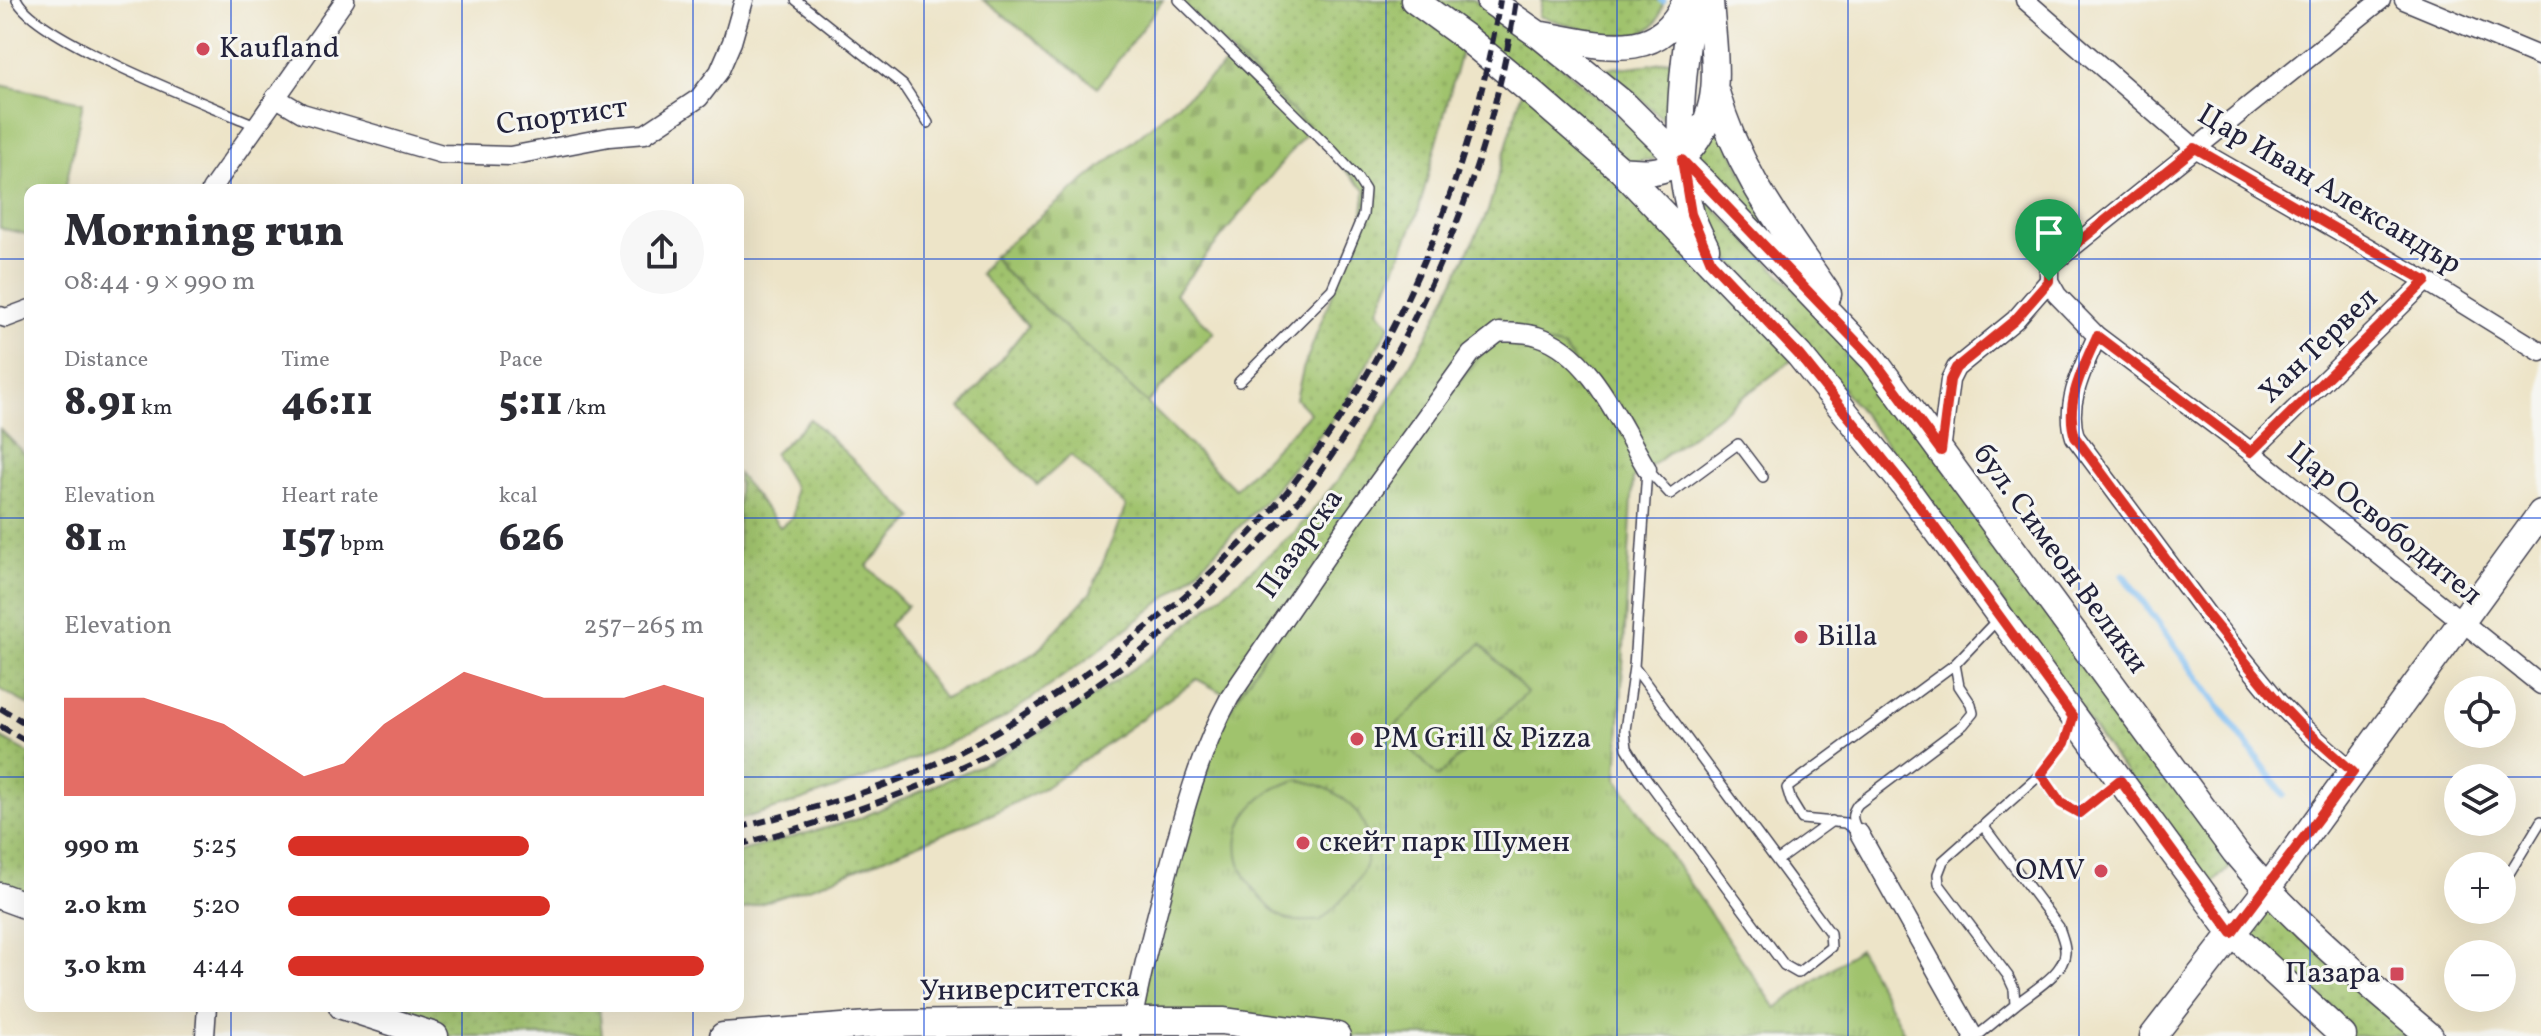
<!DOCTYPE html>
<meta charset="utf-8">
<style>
body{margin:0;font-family:Vollkorn,serif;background:#f7f7f7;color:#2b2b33;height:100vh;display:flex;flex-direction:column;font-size:30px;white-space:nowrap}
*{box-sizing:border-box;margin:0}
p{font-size:26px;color:#7c7c81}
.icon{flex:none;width:44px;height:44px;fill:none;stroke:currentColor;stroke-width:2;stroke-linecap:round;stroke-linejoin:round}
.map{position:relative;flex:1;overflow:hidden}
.details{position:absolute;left:24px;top:184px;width:720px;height:828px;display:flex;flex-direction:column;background:#fff;border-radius:16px;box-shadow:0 8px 32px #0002}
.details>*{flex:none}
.tools{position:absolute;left:2444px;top:676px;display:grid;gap:16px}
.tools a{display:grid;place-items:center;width:72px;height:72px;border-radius:50%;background:#fff;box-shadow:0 8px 32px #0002;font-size:40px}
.pin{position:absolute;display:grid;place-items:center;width:68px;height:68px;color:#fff;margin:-82px -34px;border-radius:50% 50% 50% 0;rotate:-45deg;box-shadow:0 0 8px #0007}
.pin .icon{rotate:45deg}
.round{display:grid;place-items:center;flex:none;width:84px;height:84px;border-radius:42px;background:#f7f7f7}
.headline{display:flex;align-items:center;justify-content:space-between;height:136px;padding:0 40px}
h1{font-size:44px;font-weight:800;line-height:60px}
.stats{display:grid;grid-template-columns:repeat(3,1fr);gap:12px;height:136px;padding:8px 40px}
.stats div{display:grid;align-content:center}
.stats b{font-size:40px;font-weight:800}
.stats small{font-size:22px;font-weight:400}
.stats p{font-size:22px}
.chart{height:224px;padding:16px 40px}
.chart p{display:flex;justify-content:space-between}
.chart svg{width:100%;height:144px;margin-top:8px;fill:#d93025;opacity:.7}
ul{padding:0 40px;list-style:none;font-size:26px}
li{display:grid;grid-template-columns:128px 96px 1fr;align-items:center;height:60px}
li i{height:20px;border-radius:10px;background:#d93025}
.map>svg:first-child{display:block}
.grass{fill:url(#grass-dots);stroke:#617254;stroke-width:2}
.cemetery{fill:url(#cemetery-stones);stroke:#617254;stroke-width:2}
.park{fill:url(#park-tufts);stroke:#617254;stroke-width:2}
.pitch{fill:#a0c36d;stroke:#617254;stroke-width:2}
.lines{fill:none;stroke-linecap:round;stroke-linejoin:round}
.stream{stroke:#7ebdf2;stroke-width:7}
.lane-casing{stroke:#403f50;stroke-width:12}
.street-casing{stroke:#403f50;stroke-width:21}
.secondary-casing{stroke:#403f50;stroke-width:29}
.lane{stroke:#fff;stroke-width:9}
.street{stroke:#fff;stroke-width:18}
.secondary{stroke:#fff;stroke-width:26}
.rail{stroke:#22223b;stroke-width:6;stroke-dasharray:12 6;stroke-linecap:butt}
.route-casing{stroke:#fff;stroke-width:16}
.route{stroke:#d93025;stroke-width:10}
.grid{fill:none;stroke:#1d4ed8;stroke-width:2;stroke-opacity:0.55}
.poi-dot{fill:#d1495b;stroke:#f6f6f2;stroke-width:3}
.labels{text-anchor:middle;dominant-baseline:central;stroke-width:6;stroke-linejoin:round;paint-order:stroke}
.poi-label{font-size:30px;fill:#22223b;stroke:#f6f6f2;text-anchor:start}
.street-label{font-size:30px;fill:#22223b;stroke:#f6f6f2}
</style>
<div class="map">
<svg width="2541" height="1036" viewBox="0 0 2541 1036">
<defs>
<pattern id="grass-dots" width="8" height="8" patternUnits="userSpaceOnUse" patternTransform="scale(2)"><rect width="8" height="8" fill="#a0c36d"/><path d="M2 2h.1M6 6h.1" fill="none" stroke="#8aa75f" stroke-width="1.8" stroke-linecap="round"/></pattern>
<pattern id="cemetery-stones" width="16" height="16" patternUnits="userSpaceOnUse" patternTransform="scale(2)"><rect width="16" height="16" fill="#a0c36d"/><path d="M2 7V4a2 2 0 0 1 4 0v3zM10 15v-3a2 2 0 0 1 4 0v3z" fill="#8aa75f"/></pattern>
<pattern id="park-tufts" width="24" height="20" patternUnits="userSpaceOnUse" patternTransform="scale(2)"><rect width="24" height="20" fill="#a0c36d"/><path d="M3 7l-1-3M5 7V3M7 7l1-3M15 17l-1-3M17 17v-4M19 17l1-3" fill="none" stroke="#8aa75f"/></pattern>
</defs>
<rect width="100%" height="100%" fill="#f6f6f2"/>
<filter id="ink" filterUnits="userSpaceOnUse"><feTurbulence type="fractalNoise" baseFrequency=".0125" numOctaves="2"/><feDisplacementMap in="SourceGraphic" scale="16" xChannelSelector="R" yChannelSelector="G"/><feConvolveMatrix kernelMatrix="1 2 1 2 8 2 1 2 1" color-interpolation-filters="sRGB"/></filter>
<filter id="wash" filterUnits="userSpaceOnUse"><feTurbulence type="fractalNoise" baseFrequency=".006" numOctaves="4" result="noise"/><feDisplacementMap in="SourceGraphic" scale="32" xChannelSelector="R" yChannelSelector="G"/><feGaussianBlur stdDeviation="1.8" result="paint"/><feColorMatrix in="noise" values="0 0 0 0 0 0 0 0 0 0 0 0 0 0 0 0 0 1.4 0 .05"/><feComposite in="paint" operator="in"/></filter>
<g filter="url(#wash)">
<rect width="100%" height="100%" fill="#ede4c8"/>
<path class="grass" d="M1179,0H1474L1530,39L1666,157L1621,164L1799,355L1647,469L1230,697L1197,679L1044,788L992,814L820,884L738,911V852L858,819L992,760L1058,721L1151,656L1296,531L1355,459L1427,336L1488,211L1524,84L1465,37L1418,213L1378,310L1390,325L1342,408L1273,492L1187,581L1097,652L1003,719L886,771L794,803L738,820V474L780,527L794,516V487L774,454L810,419L914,518L867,566L907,606L889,625L944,699L988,679L1035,653L1091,592L1126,506L1071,455L1037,485L961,408L1028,326L980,274L994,255L1002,269L1110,367L1235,489L1310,413L1296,399L1303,369L1363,215L1365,190Z
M1542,0H1664C1662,7 1660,18 1655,24C1629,51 1569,24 1539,16Z
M1681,57L1674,129L1606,68C1632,68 1655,65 1681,57Z
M1718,124L1779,244L1695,157Z
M1698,191L1866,361L2234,864L2208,888L1908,470L1792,327L1706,235Z
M0,429L30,459V706L0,689Z
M0,737L30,754V907L0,896Z
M2266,890L2430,1036H2343L2232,933Z
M342,1006H599L602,1036H435Z"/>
<path class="cemetery" d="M1236,56L1310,128L1175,294L1214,332L1147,403L1002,269L994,255Z"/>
<path class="park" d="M1499,332L1564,348L1647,469L1633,479L1617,779L1776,1008L1859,949L1906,1036H1337L1133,1021L1206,746L1349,523Z"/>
<path class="pitch" d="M983,0H1163L1098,87Z
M0,85L83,102L65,190H30V235L0,228Z
M1481,644L1527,693L1438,777L1392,729Z
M1297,780C1338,785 1378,817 1366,863C1360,885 1336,906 1320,921C1311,921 1299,922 1289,920C1279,917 1267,905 1260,897C1229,862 1228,821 1269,792C1277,786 1288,783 1297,780Z"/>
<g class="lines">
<path class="stream" d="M1662,0L1663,1
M2123,575L2283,794"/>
</g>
</g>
<g filter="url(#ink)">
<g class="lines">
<defs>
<path id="lane" d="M17,0C38,40 207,104 255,125
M796,0L903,85L928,123
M1179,0L1332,150L1356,176L1365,190L1363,215L1332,289L1239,382
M1647,469L1670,494L1738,444L1763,477
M1634,667L1830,933L1831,947L1798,973L1784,965L1643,774L1627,748L1625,730L1634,667L1647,469
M2041,774L2061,803L2079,813L2117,782
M1984,827L2059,927C2061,935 2066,944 2065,953C2064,974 2030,992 2015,1005
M1857,830C1852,820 1850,814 1858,804L1963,725L1973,713L1971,704L1959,686L1955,664
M1859,833L1845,823L1802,819L1791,801L1787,788L1955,664L1998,619
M1777,861L1832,821
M2510,872L2541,821
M1977,1036L2015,1005L2014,989L2008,976L1939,884L1938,874L1943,861L2041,774L2065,743L2072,720"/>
<path id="street" d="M2025,0L2195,148L2426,281L2541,352
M2404,0L2541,57
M275,97L302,113L442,154L510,156L609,137L645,134L699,98L719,72L732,42L744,0
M211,190L345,0
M2049,281L2057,295L2097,336L2251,452L2541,685
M2049,281V266L2381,0
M0,316L6,318L30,309
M2097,336C2083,368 2064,403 2075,437L2208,616L2278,702L2298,723L2353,772
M1941,451L1950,380L1956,368L2015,320L2049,281
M2251,452L2426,281
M1859,833L1973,1036
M205,1036L207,1006
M1130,1036C1138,985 1151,937 1164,887C1181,822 1197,757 1230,697L1349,523L1471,354L1499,332C1511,333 1525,332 1537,336C1590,351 1620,424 1647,469"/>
<path id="secondary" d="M1414,0L1465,37L1523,85L1621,170L1799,355L1903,484L2232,933L2343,1036
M1489,0L1539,35L1625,105L1704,183L1873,359L2235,852C2292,921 2362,979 2430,1036
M1693,0C1683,66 1672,149 1691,214C1695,226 1701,237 1706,248
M1543,35C1597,44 1659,66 1686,0
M1716,92C1738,172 1782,226 1828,294
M1621,170C1654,174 1671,173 1693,145C1726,101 1713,52 1710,0
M0,896L30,907
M342,1006L435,1036
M723,1036L882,1024L1133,1021H1223L1337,1036
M2153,1036L2266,890L2541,513"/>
</defs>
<use href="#lane" class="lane-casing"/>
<use href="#street" class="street-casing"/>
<use href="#secondary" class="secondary-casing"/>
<use href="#lane" class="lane"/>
<use href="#street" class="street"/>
<use href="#secondary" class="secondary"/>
<path class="rail" d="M0,708L30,726
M0,726L30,743
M738,828C798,812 859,797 917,772C983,743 1044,704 1103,661C1170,611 1237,555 1289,489C1400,348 1471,177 1500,0
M738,845C833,820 926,790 1013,741C1043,724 1071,703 1099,683C1173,630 1240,570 1298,501C1319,476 1337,447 1355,421C1438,294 1493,150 1516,0"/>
</g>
</g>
<g class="lines" filter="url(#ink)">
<defs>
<path id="route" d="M2195,148L2426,281L2251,452L2097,336C2083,368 2064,403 2075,437L2208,616L2278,702L2298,723L2353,772L2232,933L2120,780L2079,813L2061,803L2041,774L2065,743L2073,717L1903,484L1799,355L1711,262L1691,214L1682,160L1873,359L1941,451L1950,380L1956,368L2015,320L2049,281V266Z"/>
</defs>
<use href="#route" class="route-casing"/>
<use href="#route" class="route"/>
</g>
<path class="grid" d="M231,0V190M462,0V190M693,0V190M924,0V1036M1155,0V1036M1386,0V1036M1617,0V1036M1848,0V1036M2079,0V1036M2310,0V1036M0,259H30M738,259H2541M0,518H30M738,518H2541M0,777H30M738,777H2541M231,1006V1036M462,1006V1036M693,1006V1036"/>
<g class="poi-dot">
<circle cx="203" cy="49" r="8"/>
<circle cx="1801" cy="637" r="8"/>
<circle cx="1357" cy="739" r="8"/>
<circle cx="1303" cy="843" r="8"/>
<circle cx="2101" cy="871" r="8"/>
<rect x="2389" y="966" width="16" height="16" rx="4"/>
</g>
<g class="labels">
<g class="poi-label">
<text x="219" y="49">Kaufland</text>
<text x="1817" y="637">Billa</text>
<text x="1373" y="739">PM Grill &amp; Pizza</text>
<text x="1319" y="843">скейт парк Шумен</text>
<text x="2085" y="871" text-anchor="end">OMV</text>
<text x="2381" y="974" text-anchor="end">Пазара</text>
</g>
<g class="street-label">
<text transform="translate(562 117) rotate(-8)">Спортист</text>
<text transform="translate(2329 190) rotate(31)">Цар Иван Александър</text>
<text transform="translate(2319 346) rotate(-44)">Хан Тервел</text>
<text transform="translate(2384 524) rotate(39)">Цар Освободител</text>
<text transform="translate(1301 544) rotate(-55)">Пазарска</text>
<text transform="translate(2060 559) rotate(54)">бул. Симеон Велики</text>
<text transform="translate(1030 990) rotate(-1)">Университетска</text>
</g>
</g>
</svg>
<div class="tools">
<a><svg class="icon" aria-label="locate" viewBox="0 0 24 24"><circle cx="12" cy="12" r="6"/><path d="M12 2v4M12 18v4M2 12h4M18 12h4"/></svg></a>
<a><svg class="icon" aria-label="layers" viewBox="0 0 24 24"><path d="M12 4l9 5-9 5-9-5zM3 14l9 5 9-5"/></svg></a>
<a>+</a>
<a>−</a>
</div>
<div class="pin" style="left:2049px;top:281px;background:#1e9e55"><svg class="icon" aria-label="arrive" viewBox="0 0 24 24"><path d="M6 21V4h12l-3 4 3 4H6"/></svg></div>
<section class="details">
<div class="headline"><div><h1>Morning run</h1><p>08:44 · 9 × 990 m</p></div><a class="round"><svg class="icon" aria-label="share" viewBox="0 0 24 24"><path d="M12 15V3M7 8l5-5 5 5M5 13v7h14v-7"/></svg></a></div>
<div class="stats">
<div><p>Distance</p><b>8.91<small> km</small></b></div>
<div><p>Time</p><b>46:11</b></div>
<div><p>Pace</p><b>5:11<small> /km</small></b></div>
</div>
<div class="stats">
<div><p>Elevation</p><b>81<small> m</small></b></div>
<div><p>Heart rate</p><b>157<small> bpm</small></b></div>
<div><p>kcal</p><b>626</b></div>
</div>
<div class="chart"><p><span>Elevation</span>257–265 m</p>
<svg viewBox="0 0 160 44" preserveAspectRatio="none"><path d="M0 44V14L10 14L20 14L30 18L40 22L50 30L60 38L70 34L80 22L90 14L100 6L110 10L120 14L130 14L140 14L150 10L160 14V44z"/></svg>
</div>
<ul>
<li><b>990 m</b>5:25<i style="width:58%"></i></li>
<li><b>2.0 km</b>5:20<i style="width:63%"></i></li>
<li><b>3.0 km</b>4:44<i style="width:100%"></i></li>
</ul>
</section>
</div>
